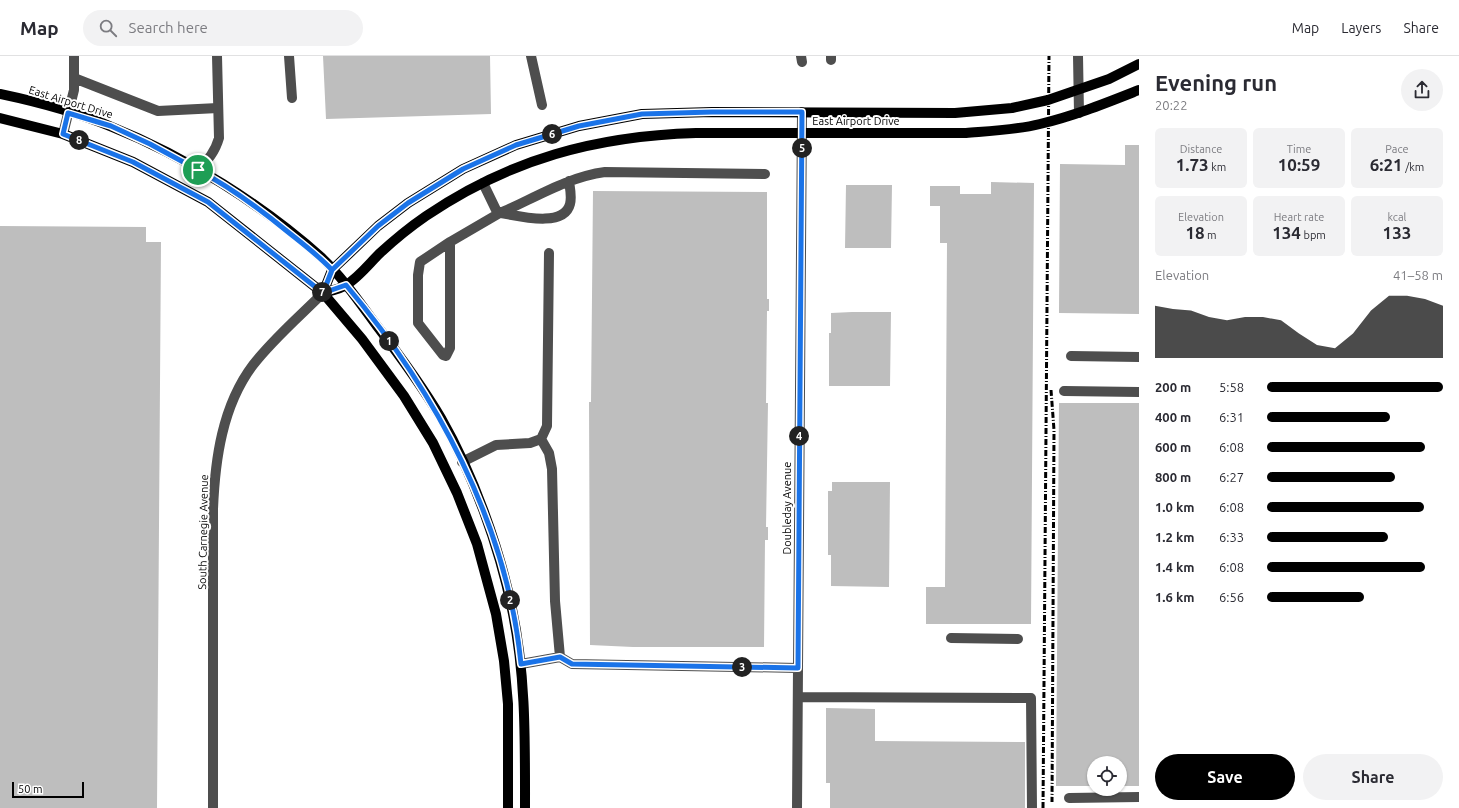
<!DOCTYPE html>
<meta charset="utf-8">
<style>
body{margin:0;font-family:Ubuntu,sans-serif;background:#f2f2f3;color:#2b2b33;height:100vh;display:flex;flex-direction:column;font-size:15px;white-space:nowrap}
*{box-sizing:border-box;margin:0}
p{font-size:13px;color:#7c7c81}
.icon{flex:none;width:22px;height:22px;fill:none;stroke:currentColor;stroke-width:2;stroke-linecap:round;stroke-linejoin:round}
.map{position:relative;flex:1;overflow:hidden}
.sheet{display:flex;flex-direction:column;background:#fff;width:320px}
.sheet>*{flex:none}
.tools{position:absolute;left:1087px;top:700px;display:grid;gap:8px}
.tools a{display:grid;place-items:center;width:40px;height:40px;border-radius:50%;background:#fff;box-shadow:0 1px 3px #0004;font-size:20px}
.scale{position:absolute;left:12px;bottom:10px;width:72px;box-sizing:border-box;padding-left:4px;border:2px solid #000;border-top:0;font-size:11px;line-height:14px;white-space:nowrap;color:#000;-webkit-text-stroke:3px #fff;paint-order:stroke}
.pin{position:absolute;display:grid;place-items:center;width:34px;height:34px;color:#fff;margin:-17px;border:2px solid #fff;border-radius:50%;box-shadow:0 1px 4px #0007}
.km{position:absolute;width:20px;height:20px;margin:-10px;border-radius:50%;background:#222;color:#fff;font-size:11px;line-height:20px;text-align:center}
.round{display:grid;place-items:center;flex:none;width:42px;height:42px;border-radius:21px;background:#f2f2f3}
.overview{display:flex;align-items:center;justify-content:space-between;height:68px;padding:0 16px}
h1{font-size:22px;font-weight:600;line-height:30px}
.stats{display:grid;grid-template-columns:repeat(3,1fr);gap:6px;height:68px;padding:4px 16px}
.stats div{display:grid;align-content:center;border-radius:6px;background:#f2f2f3;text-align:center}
.stats b{font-size:17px;font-weight:600}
.stats small{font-size:11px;font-weight:400}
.stats p{font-size:11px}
.chart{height:112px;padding:8px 16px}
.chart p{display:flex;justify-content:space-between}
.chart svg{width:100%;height:72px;margin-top:4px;fill:#000;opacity:.7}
.button{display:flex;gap:8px;margin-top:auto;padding:8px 16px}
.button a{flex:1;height:46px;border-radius:24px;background:#000;color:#fff;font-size:16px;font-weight:600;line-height:46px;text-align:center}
.button a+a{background:#f2f2f3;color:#2b2b33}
ul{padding:0 16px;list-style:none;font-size:13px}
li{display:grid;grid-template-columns:64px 48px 1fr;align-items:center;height:30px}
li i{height:10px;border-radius:5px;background:#000}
header{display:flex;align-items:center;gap:24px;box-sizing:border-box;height:56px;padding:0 20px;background:#fff;border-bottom:1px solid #e1e1e2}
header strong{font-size:19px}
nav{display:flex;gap:22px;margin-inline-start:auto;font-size:14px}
.search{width:280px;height:36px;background:#f2f2f3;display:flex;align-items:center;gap:10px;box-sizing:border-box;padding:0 14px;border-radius:22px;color:#7c7c81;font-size:15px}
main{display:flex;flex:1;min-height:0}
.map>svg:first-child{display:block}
.building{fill:#bebebe}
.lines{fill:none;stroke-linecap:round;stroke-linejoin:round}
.minor{stroke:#4e4e4e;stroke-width:10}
.major{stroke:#000;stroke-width:10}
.rail{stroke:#000;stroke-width:3;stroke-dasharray:6 2 1 2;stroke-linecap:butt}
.route-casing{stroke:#fff;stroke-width:8}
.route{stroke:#1a73e8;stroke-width:5}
.labels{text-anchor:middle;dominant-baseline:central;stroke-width:4;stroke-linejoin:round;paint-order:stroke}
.street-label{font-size:11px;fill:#000;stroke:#fff}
</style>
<header>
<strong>Map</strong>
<div class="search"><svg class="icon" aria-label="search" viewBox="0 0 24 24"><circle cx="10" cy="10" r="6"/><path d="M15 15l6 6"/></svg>Search here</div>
<nav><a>Map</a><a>Layers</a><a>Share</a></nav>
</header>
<main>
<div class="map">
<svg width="1139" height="752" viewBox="0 0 1139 752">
<rect width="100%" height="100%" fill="#fff"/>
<path class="building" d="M323,0H490L491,58L326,63Z
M1125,89H1139V258L1059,257L1060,108L1125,109Z
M991,126L1034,127L1031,568H926V531H945L947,187H940V150H930V130H960V138H991Z
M846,129H892L891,192H845Z
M593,135L767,136V243H769V255H767L766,347H768L766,471H768V484H765L764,591H633L590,589L589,346H591Z
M0,170L146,171V186H161L157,752H0Z
M852,256H891L890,330H829V277H831V257Z
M1059,347H1139V730H1120V707H1094V730H1056Z
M832,426H890L889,531L831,530V499H828V435H832Z
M826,652L875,653V685L1025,686V752H830V727H826Z"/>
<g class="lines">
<path class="minor" d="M289,0L292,42
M531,0L542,49
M801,0L802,6
M831,0V4
M1078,0L1079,57
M74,22L158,55L218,52
M63,78L74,34V0
M198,114C208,104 215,96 219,82L217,0
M483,127L498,158C533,143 567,121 605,116L765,118
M501,157C519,160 564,172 570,148C572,141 570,132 569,125
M450,186V292L446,300L443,299L418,267V219L420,206L450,186L498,158
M1071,300L1139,301
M1064,335L1139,336
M541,383L549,397L552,413L555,545L560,601
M462,406L496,389L530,387L541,383L547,370L549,197
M951,582L1018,583
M521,608L560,601L572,608L798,612
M798,641L1031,642L1032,752
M1069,742L1139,741
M213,752V453C215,404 222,350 253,309C273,283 300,260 323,237
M797,752L802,56"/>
<path class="major" d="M0,38C38,46 76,56 112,71C185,100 263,149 322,202C343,222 360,247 377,270C400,300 422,330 441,362C473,418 499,490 512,553C526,619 525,685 525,752
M0,62L63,78L133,106L208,146L323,237L362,283L404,340L433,387L457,437L477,488L496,558L504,605L508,648V752
M323,237L332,214L378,170L408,147L463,113L516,89L579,70L642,58L712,56L955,57L1012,52L1048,44L1109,23L1139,8
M323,237C330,235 340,233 346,229C358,222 369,208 379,198C393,185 410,171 426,160C510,103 596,80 696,77H966C991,75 1016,74 1040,68C1074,60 1106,47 1139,34"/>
<path class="rail" d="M1051,334L1054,374L1052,746
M1043,752L1049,0"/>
</g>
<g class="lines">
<defs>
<path id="route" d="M198,114C230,131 260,153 288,176C303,188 319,200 332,214L323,237L346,229C436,336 507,467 521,608L560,601L572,608L798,612L802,56H712L642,58L579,70L516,89L463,113L408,147L378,170L332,214L323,237L208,146L133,106L63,78L68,57L111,70L150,88L198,114"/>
</defs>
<use href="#route" class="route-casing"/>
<use href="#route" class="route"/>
</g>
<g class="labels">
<g class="street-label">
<text transform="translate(71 46) rotate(17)">East Airport Drive</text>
<text x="856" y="65">East Airport Drive</text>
<text transform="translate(787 452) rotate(-90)">Doubleday Avenue</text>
<text transform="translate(203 476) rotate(-89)">South Carnegie Avenue</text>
</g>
</g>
</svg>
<div class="tools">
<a><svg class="icon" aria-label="locate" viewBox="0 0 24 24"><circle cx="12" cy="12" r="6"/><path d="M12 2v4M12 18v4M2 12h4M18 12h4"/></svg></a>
</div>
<div class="scale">50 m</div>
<div class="pin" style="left:198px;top:114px;background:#1e9e55"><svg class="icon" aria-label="arrive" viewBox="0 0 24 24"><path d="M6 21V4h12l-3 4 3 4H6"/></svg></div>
<b class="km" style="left:389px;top:285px">1</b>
<b class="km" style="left:510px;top:544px">2</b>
<b class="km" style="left:742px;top:611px">3</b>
<b class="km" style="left:799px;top:380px">4</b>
<b class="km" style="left:802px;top:92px">5</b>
<b class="km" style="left:552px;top:78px">6</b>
<b class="km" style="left:322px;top:236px">7</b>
<b class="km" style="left:79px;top:84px">8</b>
</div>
<section class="sheet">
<div class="overview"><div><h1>Evening run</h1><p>20:22</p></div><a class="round"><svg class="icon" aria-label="share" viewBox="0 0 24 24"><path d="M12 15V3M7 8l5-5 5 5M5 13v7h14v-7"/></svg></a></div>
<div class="stats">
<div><p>Distance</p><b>1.73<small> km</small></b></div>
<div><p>Time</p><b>10:59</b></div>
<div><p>Pace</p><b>6:21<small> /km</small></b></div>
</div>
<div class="stats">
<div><p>Elevation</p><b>18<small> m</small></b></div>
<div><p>Heart rate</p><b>134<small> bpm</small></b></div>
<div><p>kcal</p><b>133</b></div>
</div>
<div class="chart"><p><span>Elevation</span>41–58 m</p>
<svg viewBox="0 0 160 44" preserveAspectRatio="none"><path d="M0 44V12L10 14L20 15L30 19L40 21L50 19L60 19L70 21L80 29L90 36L100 38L110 29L120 15L130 6L140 6L150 8L160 12V44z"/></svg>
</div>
<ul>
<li><b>200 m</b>5:58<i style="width:100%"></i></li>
<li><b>400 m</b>6:31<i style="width:70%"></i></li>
<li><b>600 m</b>6:08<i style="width:90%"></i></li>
<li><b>800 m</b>6:27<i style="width:73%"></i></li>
<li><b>1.0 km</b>6:08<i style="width:89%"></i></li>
<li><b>1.2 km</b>6:33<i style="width:69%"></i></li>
<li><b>1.4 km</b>6:08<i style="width:90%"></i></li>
<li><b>1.6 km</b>6:56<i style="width:55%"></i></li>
</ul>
<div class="button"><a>Save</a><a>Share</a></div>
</section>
</main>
